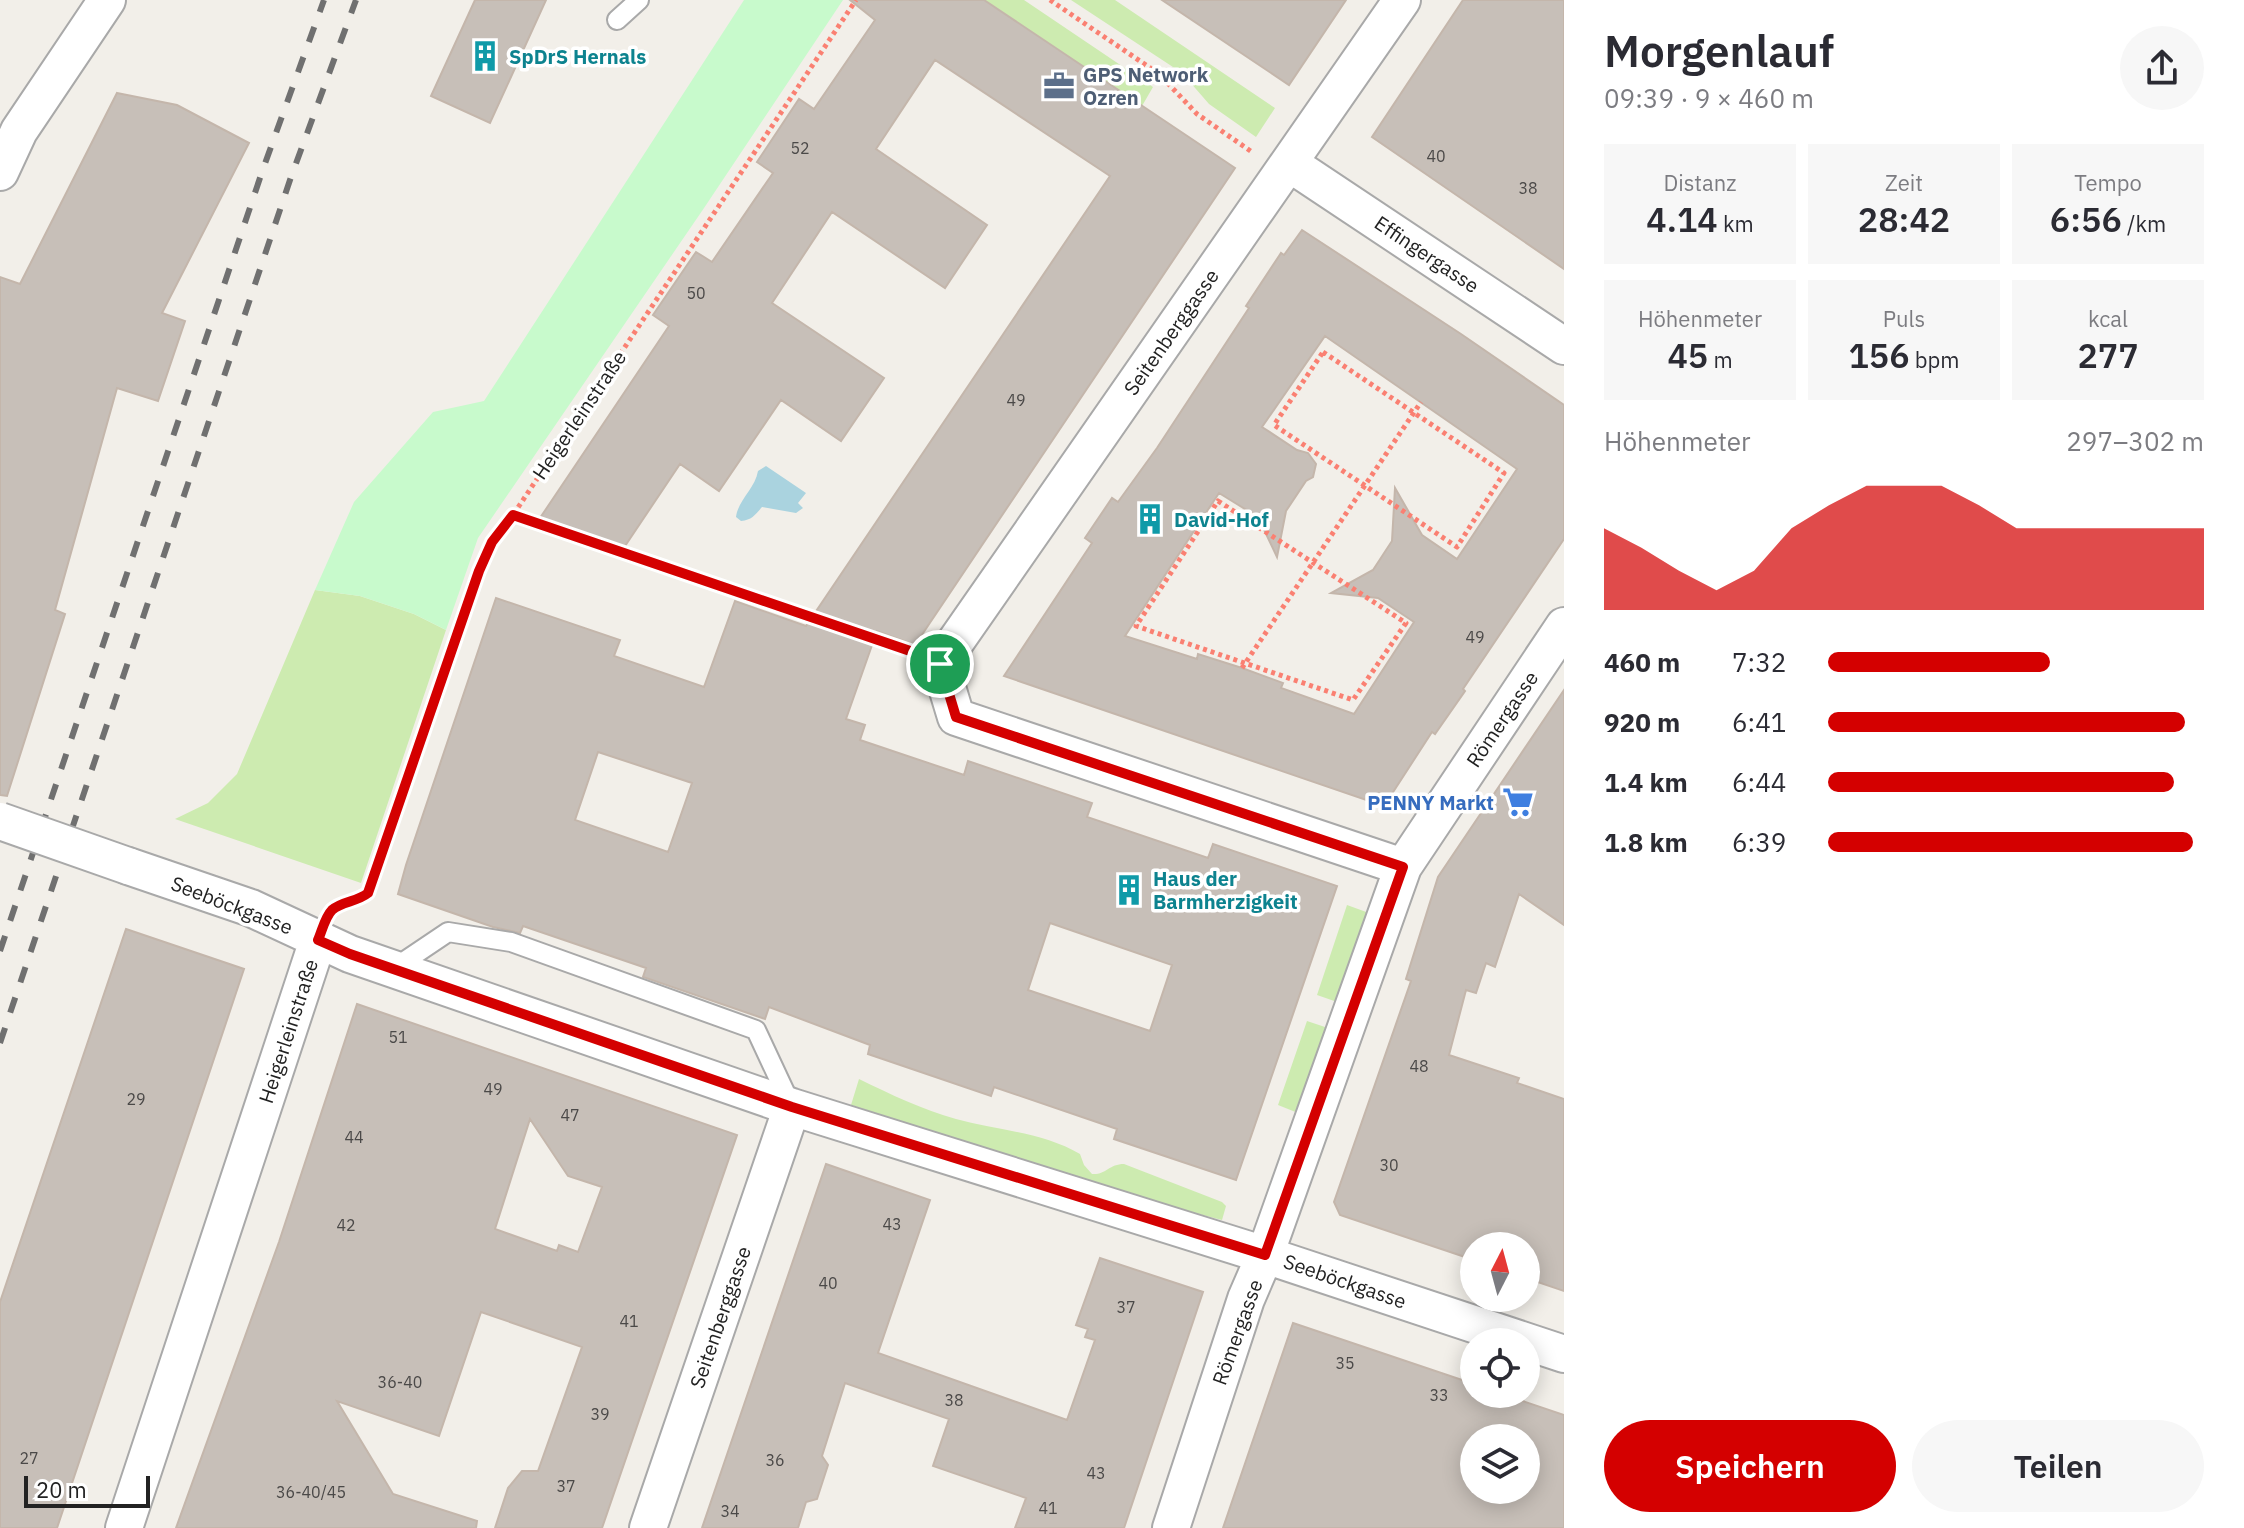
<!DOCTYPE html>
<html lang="de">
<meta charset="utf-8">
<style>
body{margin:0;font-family:"IBM Plex Sans",sans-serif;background:#f7f7f7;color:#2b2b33;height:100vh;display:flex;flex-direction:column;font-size:30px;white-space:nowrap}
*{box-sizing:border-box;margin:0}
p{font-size:26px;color:#7c7c81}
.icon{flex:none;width:44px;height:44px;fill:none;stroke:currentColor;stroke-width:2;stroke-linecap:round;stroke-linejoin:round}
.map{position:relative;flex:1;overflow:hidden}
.details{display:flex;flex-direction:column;background:#fff;width:680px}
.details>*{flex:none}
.needle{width:52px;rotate:6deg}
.controls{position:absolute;left:1460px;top:1232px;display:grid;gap:16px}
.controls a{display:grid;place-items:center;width:80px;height:80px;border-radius:50%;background:#fff;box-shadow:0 4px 20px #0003;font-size:40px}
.scale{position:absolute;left:24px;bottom:20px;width:126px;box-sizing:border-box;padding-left:8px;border:4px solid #222;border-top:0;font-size:22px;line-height:28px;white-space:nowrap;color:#222;-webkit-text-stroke:6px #fff;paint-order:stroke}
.pin{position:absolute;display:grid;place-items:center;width:68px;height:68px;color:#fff;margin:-34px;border:4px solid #fff;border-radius:50%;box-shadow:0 2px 8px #0007}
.round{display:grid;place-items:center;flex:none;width:84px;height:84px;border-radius:42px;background:#f7f7f7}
.overview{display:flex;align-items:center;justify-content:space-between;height:136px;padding:0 40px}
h1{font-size:44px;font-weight:600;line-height:60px}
.figures{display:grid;grid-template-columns:repeat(3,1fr);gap:12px;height:136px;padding:8px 40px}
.figures div{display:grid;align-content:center;border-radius:0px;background:#f7f7f7;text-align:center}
.figures b{font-size:34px;font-weight:600}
.figures small{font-size:22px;font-weight:400}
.figures p{font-size:22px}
.chart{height:224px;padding:16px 40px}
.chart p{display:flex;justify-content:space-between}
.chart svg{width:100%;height:144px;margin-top:8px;fill:#d40000;opacity:.7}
.primary-button{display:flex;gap:16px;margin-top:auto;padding:16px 40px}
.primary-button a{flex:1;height:92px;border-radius:48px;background:#d40000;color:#fff;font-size:32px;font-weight:600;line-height:92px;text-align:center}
.primary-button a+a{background:#f7f7f7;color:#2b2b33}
ul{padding:0 40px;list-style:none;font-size:26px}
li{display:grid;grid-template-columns:128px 96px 1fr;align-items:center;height:60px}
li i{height:20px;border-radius:10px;background:#d40000}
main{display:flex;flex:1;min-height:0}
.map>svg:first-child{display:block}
.grass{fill:#cdebb0}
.park{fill:#c8facc}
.water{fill:#aad3df}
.building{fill:#c7bfb8;stroke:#c4b6ab;stroke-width:2;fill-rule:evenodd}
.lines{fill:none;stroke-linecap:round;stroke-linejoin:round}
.service-casing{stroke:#a9a9a9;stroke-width:22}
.minor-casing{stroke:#a9a9a9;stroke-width:40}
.path{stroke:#fa8072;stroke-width:5;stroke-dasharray:4 4;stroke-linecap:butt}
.service{stroke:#fff;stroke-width:18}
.minor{stroke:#fff;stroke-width:36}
.rail{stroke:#707070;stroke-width:6;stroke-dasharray:16 16;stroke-linecap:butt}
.minor-bridge-casing{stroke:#a9a9a9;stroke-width:40;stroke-linecap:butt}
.minor-bridge{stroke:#fff;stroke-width:36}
.route-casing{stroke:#fff;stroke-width:16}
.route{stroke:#d40000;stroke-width:10}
.labels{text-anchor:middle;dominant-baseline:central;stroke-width:7;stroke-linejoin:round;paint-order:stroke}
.number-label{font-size:16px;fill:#4b4948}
.culture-label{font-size:20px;font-weight:bold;fill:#0d838f;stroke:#fff;text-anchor:start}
.service-label{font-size:20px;font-weight:bold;fill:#4e5e75;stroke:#fff;text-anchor:start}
.street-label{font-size:20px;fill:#222;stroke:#fff}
.shop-label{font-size:20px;font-weight:bold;fill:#366cbe;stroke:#fff;text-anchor:end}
</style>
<main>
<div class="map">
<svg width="1564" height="1528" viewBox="0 0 1564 1528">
<rect width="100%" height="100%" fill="#f2efe9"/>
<path class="grass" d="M984,0H1024L1153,87L1142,106Z
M1071,0H1115L1275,108L1256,137L1209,104L1189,81L1176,69Z
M315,590L360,596L414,614L446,630L361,883L175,819L208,803L237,774Z
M1347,905L1369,913L1340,1003L1317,995Z
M1307,1021L1331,1029L1303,1115L1278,1105Z
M859,1079C890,1094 923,1110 956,1119C996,1130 1043,1132 1080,1154L1084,1165L1092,1174C1106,1175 1109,1164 1124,1164L1222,1202L1226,1206L1222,1220L1144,1200L851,1105Z"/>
<path class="park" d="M744,0H843L702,211L478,538L446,630L414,614L360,596L315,590L354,502L433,412L484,401Z"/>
<path class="water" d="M766,466L806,493L798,503L803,508L796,513L762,507C755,515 752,520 741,521L736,517C738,500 755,489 758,471Z"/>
<path class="building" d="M475,0H546L490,123L431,96Z
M850,0H984L1235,168L915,645L877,631L846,719L865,725L860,740L964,775L968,761L1092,803L1087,817L1208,858L1213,844L1337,886L1236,1180L1114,1139L1117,1129L994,1087L991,1096L868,1054L870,1045L769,1007L765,1019L643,977L646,968L523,926L520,933L493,927L398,894L406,865L496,598L620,640L614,656L704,687L735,601L806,626L1110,176L935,60L876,149L987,225L945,288L832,212L772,303L884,378L841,441L781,400L719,491L680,464L625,546L540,518L669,326L653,315L696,252L712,262L773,173L757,162L799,99L814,109L875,20ZM598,752L692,783L668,852L575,820ZM1050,923L1172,965L1150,1031L1028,990Z
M1162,0H1346L1289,85Z
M1463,0H1564V269L1372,137Z
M117,93L177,105L249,143L162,313L185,321L158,401L117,388L55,610L65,614L7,796L0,795V277L20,284Z
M1302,230L1461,334L1564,405V539L1463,689L1465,691L1435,734L1432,732L1384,806L1004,676L1092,543L1085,538L1112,498L1118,502L1157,448L1249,308L1246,306L1281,253L1284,255ZM1325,336L1517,469L1457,559L1422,535L1395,488L1392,541L1373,570L1331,593L1378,598L1414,622L1354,714L1281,688L1283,683L1242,668L1198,654L1197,659L1125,636L1219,493L1258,517L1277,557L1286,511L1306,481L1313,477L1316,464L1308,453L1297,450L1262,427Z
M1564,690V925L1519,894L1495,967L1486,963L1476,993L1466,990L1449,1055L1519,1078L1517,1083L1564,1099V1291L1526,1278V1246H1474V1260L1340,1215L1334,1202L1411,981L1406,979L1438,877Z
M126,929L244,969L57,1528H0V1302Z
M357,1004L737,1135L602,1528H495L508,1488L522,1471H538L582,1347L481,1312L439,1436L337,1401L393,1494L477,1521L476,1528H176L279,1242ZM530,1119L568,1176L602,1187L578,1252L559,1245L557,1251L495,1229Z
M826,1164L930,1200L878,1353L1067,1420L1095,1340L1085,1337L1088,1329L1076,1325L1100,1258L1203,1292L1124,1528H1015L1026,1498L933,1466L949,1419L845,1383L822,1456L828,1465L817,1499L806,1502L798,1528H702Z
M1293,1323L1474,1384V1394H1502L1564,1415V1528H1223ZM1474,1438H1526V1490H1474Z"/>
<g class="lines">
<defs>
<path id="service" d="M617,20L639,0
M393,969L448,932L511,942L756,1030L791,1105"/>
<path id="minor" d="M1402,0L940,664L956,717L1403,867
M1289,163L1564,346
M0,172L19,131L107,0
M128,866L251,908L350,954L792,1107L1265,1255L1564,1354
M124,1528L318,940
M648,1528L792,1107
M1171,1528L1246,1299L1265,1255L1403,867L1564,626"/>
</defs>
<use href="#service" class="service-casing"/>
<use href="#minor" class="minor-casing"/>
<path class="path" d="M1050,0L1159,74L1197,114L1252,152
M1323,352L1504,473L1457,547L1274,425Z
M1218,501L1406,623L1353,700L1136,626Z
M513,515L905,649
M1242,668L1421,402
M339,906L361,898L368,893L479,571L492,542L513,515L856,0"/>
<use href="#service" class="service"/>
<use href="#minor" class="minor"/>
<path class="rail" d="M0,951L263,169L324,0
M0,1043L291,177L356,0"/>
<defs>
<path id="minor-bridge" d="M0,821L128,866"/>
</defs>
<use href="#minor-bridge" class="minor-bridge-casing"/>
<use href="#minor-bridge" class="minor-bridge"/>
</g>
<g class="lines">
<defs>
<path id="route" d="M513,515L916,653L940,664L956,717L1403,867L1265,1255L792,1107L350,954L318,940C322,931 325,917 332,910C342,901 357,902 368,893L479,571L492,542Z"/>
</defs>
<use href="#route" class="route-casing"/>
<use href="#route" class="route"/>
</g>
<defs>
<symbol id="building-bare" viewBox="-9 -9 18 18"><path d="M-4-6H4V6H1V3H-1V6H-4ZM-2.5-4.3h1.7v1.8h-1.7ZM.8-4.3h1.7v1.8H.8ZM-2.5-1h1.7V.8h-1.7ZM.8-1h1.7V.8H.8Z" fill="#0f9aa8" stroke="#fff" stroke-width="2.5" paint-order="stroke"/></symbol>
<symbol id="office-bare" viewBox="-9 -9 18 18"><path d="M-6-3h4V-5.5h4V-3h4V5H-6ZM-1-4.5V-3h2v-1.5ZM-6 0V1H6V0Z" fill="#5c6f8a" stroke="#fff" stroke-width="2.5" paint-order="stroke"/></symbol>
<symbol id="supermarket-bare" viewBox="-9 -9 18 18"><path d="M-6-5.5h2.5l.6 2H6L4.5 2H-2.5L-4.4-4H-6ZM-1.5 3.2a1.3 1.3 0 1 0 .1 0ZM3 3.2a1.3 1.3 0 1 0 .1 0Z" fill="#3f7fe0" stroke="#fff" stroke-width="2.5" paint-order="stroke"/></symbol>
</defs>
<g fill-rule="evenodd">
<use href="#building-bare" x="463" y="34" width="44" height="44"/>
<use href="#office-bare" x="1037" y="64" width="44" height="44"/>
<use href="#building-bare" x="1128" y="497" width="44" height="44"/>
<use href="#supermarket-bare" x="1496" y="780" width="44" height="44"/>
<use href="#building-bare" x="1107" y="868" width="44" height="44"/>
</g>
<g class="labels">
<g class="number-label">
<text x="800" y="148">52</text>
<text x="1436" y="156">40</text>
<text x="1528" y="188">38</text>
<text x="696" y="293">50</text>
<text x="1016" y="400">49</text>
<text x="1475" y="637">49</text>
<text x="398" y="1037">51</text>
<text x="1419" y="1066">48</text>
<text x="493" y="1089">49</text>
<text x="136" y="1099">29</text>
<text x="570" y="1115">47</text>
<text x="354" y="1137">44</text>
<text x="1389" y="1165">30</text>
<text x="892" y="1224">43</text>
<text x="346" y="1225">42</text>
<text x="828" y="1283">40</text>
<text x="1126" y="1307">37</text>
<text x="629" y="1321">41</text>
<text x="1345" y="1363">35</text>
<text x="400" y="1382">36-40</text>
<text x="1439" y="1395">33</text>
<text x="954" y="1400">38</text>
<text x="600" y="1414">39</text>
<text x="29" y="1458">27</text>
<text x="775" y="1460">36</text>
<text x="1096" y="1473">43</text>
<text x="566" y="1486">37</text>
<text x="311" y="1492">36-40/45</text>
<text x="1048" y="1508">41</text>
<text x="730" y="1511">34</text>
</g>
<g class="culture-label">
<text x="509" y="56">SpDrS Hernals</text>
<text x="1174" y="519">David-Hof</text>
<text x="1153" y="878">Haus der<tspan x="1153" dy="23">Barmherzigkeit</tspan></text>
</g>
<g class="service-label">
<text x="1083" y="74">GPS Network<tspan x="1083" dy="23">Ozren</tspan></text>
</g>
<g class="street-label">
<text transform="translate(1427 254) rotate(34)">Effingergasse</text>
<text transform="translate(1171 332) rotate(-55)">Seitenberggasse</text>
<text transform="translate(579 415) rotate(-56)">Heigerleinstraße</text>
<text transform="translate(1502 719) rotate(-56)">Römergasse</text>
<text transform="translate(232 905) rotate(21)">Seeböckgasse</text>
<text transform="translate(288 1031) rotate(-72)">Heigerleinstraße</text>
<text transform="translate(1345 1281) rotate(19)">Seeböckgasse</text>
<text transform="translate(720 1317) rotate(-71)">Seitenberggasse</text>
<text transform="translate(1237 1332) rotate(-70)">Römergasse</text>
</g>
<g class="shop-label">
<text x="1494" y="802">PENNY Markt</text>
</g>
</g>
</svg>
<div class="controls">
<a><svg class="needle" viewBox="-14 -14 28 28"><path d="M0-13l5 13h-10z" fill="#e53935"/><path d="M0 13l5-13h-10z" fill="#7c7c81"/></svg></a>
<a><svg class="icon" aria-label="locate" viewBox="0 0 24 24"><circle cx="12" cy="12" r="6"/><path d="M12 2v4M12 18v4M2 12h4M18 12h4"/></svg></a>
<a><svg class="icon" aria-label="layers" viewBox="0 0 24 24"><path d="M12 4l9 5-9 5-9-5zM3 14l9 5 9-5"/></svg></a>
</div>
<div class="scale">20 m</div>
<div class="pin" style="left:940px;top:664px;background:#1e9e55"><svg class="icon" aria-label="arrive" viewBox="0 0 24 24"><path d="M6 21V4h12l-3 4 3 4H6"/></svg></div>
</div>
<section class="details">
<div class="overview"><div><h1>Morgenlauf</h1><p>09:39 · 9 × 460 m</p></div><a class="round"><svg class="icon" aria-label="share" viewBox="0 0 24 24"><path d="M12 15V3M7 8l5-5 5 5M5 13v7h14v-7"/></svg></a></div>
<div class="figures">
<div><p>Distanz</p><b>4.14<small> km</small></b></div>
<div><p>Zeit</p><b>28:42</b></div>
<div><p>Tempo</p><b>6:56<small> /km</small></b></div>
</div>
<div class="figures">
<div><p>Höhenmeter</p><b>45<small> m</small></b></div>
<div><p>Puls</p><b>156<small> bpm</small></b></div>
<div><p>kcal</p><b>277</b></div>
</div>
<div class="chart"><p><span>Höhenmeter</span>297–302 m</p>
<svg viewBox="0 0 160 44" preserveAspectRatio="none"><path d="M0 44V19L10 25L20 32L30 38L40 32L50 19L60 12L70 6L80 6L90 6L100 12L110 19L120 19L130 19L140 19L150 19L160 19V44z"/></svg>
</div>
<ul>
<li><b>460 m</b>7:32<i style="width:59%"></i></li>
<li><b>920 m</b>6:41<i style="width:95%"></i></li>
<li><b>1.4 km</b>6:44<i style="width:92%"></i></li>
<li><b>1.8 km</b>6:39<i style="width:97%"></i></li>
</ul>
<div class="primary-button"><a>Speichern</a><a>Teilen</a></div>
</section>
</main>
